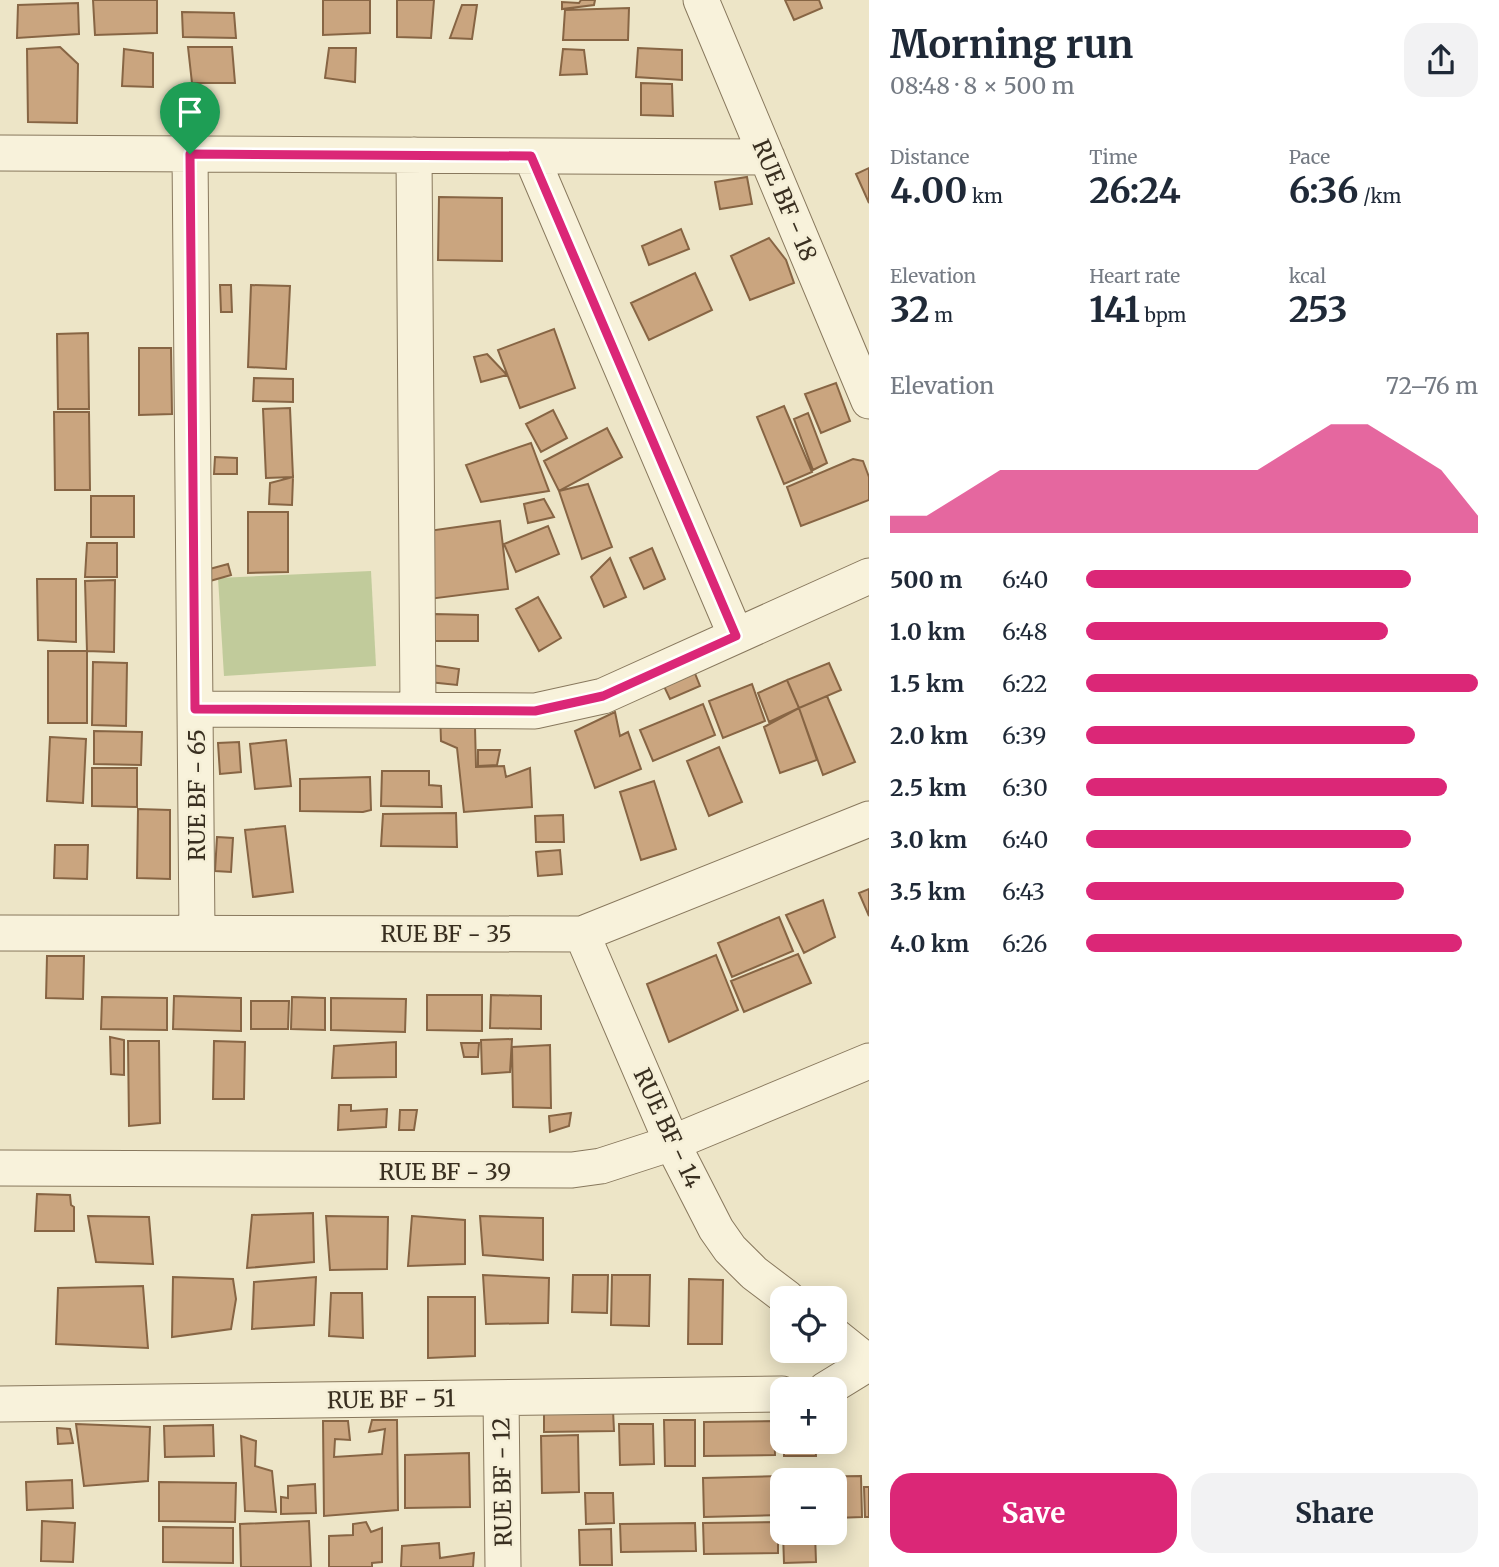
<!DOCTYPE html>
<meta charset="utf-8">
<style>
body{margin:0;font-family:Merriweather,serif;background:#f2f2f3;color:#1f2937;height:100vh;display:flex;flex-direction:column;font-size:26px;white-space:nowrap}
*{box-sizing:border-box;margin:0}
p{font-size:23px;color:#747a83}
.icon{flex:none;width:38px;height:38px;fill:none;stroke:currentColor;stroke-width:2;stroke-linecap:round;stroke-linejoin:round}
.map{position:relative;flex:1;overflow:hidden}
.drawer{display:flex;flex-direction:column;background:#fff;width:630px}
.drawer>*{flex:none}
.controls{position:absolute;left:770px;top:1286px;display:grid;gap:14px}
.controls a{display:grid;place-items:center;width:77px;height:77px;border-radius:14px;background:#fff;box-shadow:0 4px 18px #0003;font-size:35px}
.pin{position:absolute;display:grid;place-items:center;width:60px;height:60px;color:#fff;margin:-72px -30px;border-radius:50% 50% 50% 0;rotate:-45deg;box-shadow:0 0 7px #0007}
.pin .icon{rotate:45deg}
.round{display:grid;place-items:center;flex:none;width:74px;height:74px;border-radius:21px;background:#f2f2f3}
.summary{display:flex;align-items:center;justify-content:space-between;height:119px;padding:0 21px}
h1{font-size:38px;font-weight:700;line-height:52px}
.figures{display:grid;grid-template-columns:repeat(3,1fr);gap:10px;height:119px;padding:7px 21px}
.figures div{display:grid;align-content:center}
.figures b{font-size:35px;font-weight:700}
.figures small{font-size:19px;font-weight:400}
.figures p{font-size:19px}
.chart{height:196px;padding:14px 21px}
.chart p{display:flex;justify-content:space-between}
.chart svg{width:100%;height:126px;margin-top:7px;fill:#db2777;opacity:.7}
.button{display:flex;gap:14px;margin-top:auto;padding:14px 21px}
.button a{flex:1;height:80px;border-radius:21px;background:#db2777;color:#fff;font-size:28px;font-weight:700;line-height:80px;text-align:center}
.button a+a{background:#f2f2f3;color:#1f2937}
ul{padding:0 21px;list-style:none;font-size:23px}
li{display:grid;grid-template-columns:112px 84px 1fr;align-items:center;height:52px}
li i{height:18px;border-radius:9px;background:#db2777}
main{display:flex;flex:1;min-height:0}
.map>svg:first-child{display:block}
.green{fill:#c1cb9b}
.building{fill:#caa57f;stroke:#876544;stroke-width:2}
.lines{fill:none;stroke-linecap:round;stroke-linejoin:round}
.minor-casing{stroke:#88785d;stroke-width:37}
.minor{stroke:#f8f2db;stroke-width:35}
.route-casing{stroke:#fff;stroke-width:14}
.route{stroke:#db2777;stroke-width:9}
.labels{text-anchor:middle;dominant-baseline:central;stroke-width:5;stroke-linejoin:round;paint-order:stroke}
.street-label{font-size:23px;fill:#392f20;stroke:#f5efd7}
</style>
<main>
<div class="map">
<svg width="869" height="1567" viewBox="0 0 869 1567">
<rect width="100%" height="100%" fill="#ede5c7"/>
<path class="green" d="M371,571L376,666L224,676L218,578Z"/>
<path class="building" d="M93,0H157V33L95,35Z
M323,0H370V33L323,35Z
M397,0H434L431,38L397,37Z
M581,0H595L594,5L562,9V2L579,3Z
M785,0H819L822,8L794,20Z
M78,3L79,34L17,38L18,5Z
M462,5H477L472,39L450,38Z
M629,8L628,40H563L565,10Z
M182,12L234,13L236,38L183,37Z
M60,47L78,64L77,123L28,122L27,49Z
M188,47H232L235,83H192Z
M329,48H356L355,82L325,78Z
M638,48L682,50V80L636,77Z
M124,49L153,53V87L122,86Z
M563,49L584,50L587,74L560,75Z
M641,83L672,84L673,116L641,115Z
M869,168V203L856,174Z
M747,177L752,204L720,209L715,182Z
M439,197L502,198V261L438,260Z
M681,229L689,249L649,265L642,246Z
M769,238L786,260L794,283L750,300L731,256Z
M695,273L712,310L649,340L631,303Z
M220,285H231L232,312H221Z
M251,285L290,286L286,369L248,367Z
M554,329L575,388L520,408L498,350Z
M88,333L89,409H58L57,334Z
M139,348H171L172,414L139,415Z
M487,354L507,375L481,382L474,357Z
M254,378L293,379V402L253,401Z
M836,383L850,421L821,433L805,394Z
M784,406L812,472L784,484L757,417Z
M290,408L293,477L266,478L263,409Z
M553,410L567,438L541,452L526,424Z
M54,412H89L90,490H55Z
M808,413L827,463L813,470L794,419Z
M607,428L622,457L559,491L544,461Z
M531,443L549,491L481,502L466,465Z
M215,457L237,458V474H214Z
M853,459L863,461L869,477V500L801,526L787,487Z
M293,477L292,505L269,504L270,483Z
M588,484L612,547L582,559L559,491Z
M91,496H134V537H91Z
M544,499L554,517L528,523L524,504Z
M248,512H288V572L248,573Z
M500,521L508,589L429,599L421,532Z
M548,526L559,554L516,572L504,544Z
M87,543H117V577H85Z
M652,548L665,579L644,589L630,558Z
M610,558L626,597L604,607L591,577Z
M228,564L231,575L210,581L206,570Z
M37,579H76V642L38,640Z
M115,580L114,652L87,651L85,581Z
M538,597L561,638L539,651L516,609Z
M434,614L478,615V641H433Z
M48,651H87V723H48Z
M93,662L127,663L126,726L92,725Z
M829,663L841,690L799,708L787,680Z
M432,665L459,669L457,685L429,682Z
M692,666L700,686L670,699L661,680Z
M787,680L799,708L769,722L758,693Z
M752,684L765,721L723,738L709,701Z
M827,696L855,762L823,775L799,708Z
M703,704L715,735L653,761L640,730Z
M799,708L817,760L780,773L764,727Z
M615,712L620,736L628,732L641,769L595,788L575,731Z
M440,713L475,727L476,767L504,766L506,777L530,768L532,807L464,812L457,748L441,741Z
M94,731L142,732L141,765L94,764Z
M50,737L86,739L83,803L47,801Z
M286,740L291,786L255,789L250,744Z
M239,742L241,772L220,774L218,743Z
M719,747L742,802L709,816L687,761Z
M478,750H500L497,765L478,766Z
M92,768H137V807L92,806Z
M382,771H429V785L441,786L442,807L381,806Z
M370,777L371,810L363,812L300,811V779Z
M654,781L676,849L641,860L620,792Z
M138,809L170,810V879L137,878Z
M456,813L457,847L381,846L383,814Z
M563,815L564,842H536L535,816Z
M285,826L293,892L253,897L245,830Z
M217,837L233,838L231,872L215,871Z
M55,845H88L87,879L54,878Z
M560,850L562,874L538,876L536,852Z
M869,889V916L859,893Z
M823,900L835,937L804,953L786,915Z
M779,917L793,951L732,977L718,943Z
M798,954L811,983L744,1012L731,981Z
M716,955L738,1010L669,1042L647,984Z
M47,956H84L83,999L46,998Z
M427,995H482V1031L427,1030Z
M491,995L541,996V1029L490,1028Z
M174,996L241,998V1031L173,1029Z
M102,997L167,998V1030L101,1029Z
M292,997L325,998V1030L291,1029Z
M331,998L406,999L405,1032L331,1030Z
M251,1001H289L288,1029H251Z
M110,1037L124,1040V1075L111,1074Z
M512,1039L510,1072L482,1074L481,1040Z
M128,1041H159L160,1123L129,1126Z
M214,1041L245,1042L244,1099H213Z
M396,1042V1077L332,1078L334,1046Z
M461,1043H479L478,1057H464Z
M550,1045L551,1108L513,1107L512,1047Z
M339,1105H351V1111L387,1109L386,1127L338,1130Z
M400,1110H417L414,1130H399Z
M571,1113L569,1126L550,1132L549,1116Z
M37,1194L70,1195L71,1205L74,1207V1231H35Z
M313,1213L314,1262L247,1268L252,1215Z
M88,1216L149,1217L153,1264L96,1262Z
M326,1216L388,1217L387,1269L330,1270Z
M412,1216L465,1220V1264L408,1266Z
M480,1216L543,1218V1260L483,1255Z
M483,1275L549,1278L548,1323L486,1324Z
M573,1275H608L607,1313L572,1312Z
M612,1275H650L649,1326L611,1325Z
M173,1277L233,1279L236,1299L231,1329L172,1337Z
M316,1277L314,1325L252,1329L254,1282Z
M689,1279L723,1280L722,1344H688Z
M143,1286L148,1348L56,1344L58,1288Z
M331,1293H362L363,1338L329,1336Z
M428,1297H475V1356L428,1358Z
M613,1410L614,1431L544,1432V1412Z
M372,1420H397L398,1510L324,1516L323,1421H348L350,1440L335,1439L334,1457L382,1454L385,1429L369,1432Z
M664,1420H695V1466H665Z
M774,1421L775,1455L704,1456V1422Z
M76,1424L150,1427L148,1481L84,1486Z
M619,1424H653L654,1464L620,1465Z
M213,1425L214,1456L165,1457L164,1426Z
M57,1428L70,1429L73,1443L58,1444Z
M578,1435L579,1492L542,1493L541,1436Z
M241,1436L256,1441L255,1466L272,1471L276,1512L245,1511Z
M784,1442H815L816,1456H784Z
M469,1453L470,1507L405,1508V1455Z
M779,1476L780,1515L704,1517L703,1478Z
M861,1476L862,1517L835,1518V1480H783V1477Z
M72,1480L73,1508L27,1510L26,1482Z
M159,1482L236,1483L235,1522L159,1521Z
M315,1484L316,1513L281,1514V1497L288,1498V1486Z
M864,1487H869V1517H865Z
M585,1493H613L614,1523L586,1524Z
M42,1521L75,1523L73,1562L41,1561Z
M309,1521L311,1567H241L240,1524Z
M366,1522L371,1532L382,1528V1562L372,1563V1567H329V1536L353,1535V1524Z
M778,1522V1553L704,1554L703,1523Z
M695,1523L696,1551L621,1552L620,1524Z
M163,1527L233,1528V1563L163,1562Z
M611,1529L612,1565H580L579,1530Z
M783,1533H815L816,1562L784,1563Z
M439,1543L440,1558L474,1553L473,1567H401L402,1546Z"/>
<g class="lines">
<defs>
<path id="minor" d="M701,0L869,401
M0,153L767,157
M190,154L197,932
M414,155L418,709
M531,156L736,636
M195,709L535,711L603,696L869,576
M0,933L582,934L869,819
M582,934L672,1143L716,1229L730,1249L754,1273L787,1298
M0,1168L572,1170L601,1166L672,1143L869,1061
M835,1336L869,1363
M825,1390L869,1363
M501,1398L503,1567
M0,1404L782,1394"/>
</defs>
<use href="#minor" class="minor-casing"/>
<use href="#minor" class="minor"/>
</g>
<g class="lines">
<defs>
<path id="route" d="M190,154L531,156L736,636L603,696L535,711L195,709Z"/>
</defs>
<use href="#route" class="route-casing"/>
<use href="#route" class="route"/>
</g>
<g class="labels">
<g class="street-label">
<text transform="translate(785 200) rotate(67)">RUE BF - 18</text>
<text transform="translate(196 795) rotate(-90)">RUE BF - 65</text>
<text x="446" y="933">RUE BF - 35</text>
<text transform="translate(668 1128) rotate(65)">RUE BF - 14</text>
<text x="445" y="1171">RUE BF - 39</text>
<text transform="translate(391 1399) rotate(-1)">RUE BF - 51</text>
<text transform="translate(502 1482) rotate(-91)">RUE BF - 12</text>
</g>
</g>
</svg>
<div class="controls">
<a><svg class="icon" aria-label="locate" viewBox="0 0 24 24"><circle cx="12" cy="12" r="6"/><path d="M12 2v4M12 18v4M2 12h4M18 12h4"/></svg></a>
<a>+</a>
<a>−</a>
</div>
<div class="pin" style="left:190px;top:154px;background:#1e9e55"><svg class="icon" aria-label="arrive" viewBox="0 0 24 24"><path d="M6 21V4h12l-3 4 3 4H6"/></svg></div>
</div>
<section class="drawer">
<div class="summary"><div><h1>Morning run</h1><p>08:48 · 8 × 500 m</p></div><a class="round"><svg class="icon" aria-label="share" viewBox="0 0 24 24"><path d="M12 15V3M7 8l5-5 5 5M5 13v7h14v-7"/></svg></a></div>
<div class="figures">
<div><p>Distance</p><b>4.00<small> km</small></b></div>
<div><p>Time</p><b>26:24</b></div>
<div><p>Pace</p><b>6:36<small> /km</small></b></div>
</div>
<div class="figures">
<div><p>Elevation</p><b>32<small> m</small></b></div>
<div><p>Heart rate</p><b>141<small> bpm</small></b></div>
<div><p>kcal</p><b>253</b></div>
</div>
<div class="chart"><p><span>Elevation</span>72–76 m</p>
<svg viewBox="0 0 160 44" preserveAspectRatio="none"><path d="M0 44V38L10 38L20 30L30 22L40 22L50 22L60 22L70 22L80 22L90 22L100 22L110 14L120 6L130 6L140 14L150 22L160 38V44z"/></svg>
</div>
<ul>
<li><b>500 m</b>6:40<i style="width:83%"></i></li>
<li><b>1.0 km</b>6:48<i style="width:77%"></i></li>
<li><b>1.5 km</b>6:22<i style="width:100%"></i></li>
<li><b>2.0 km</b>6:39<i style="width:84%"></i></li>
<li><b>2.5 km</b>6:30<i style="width:92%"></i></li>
<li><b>3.0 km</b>6:40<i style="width:83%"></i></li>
<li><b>3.5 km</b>6:43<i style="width:81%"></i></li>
<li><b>4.0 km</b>6:26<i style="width:96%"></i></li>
</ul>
<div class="button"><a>Save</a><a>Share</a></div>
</section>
</main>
